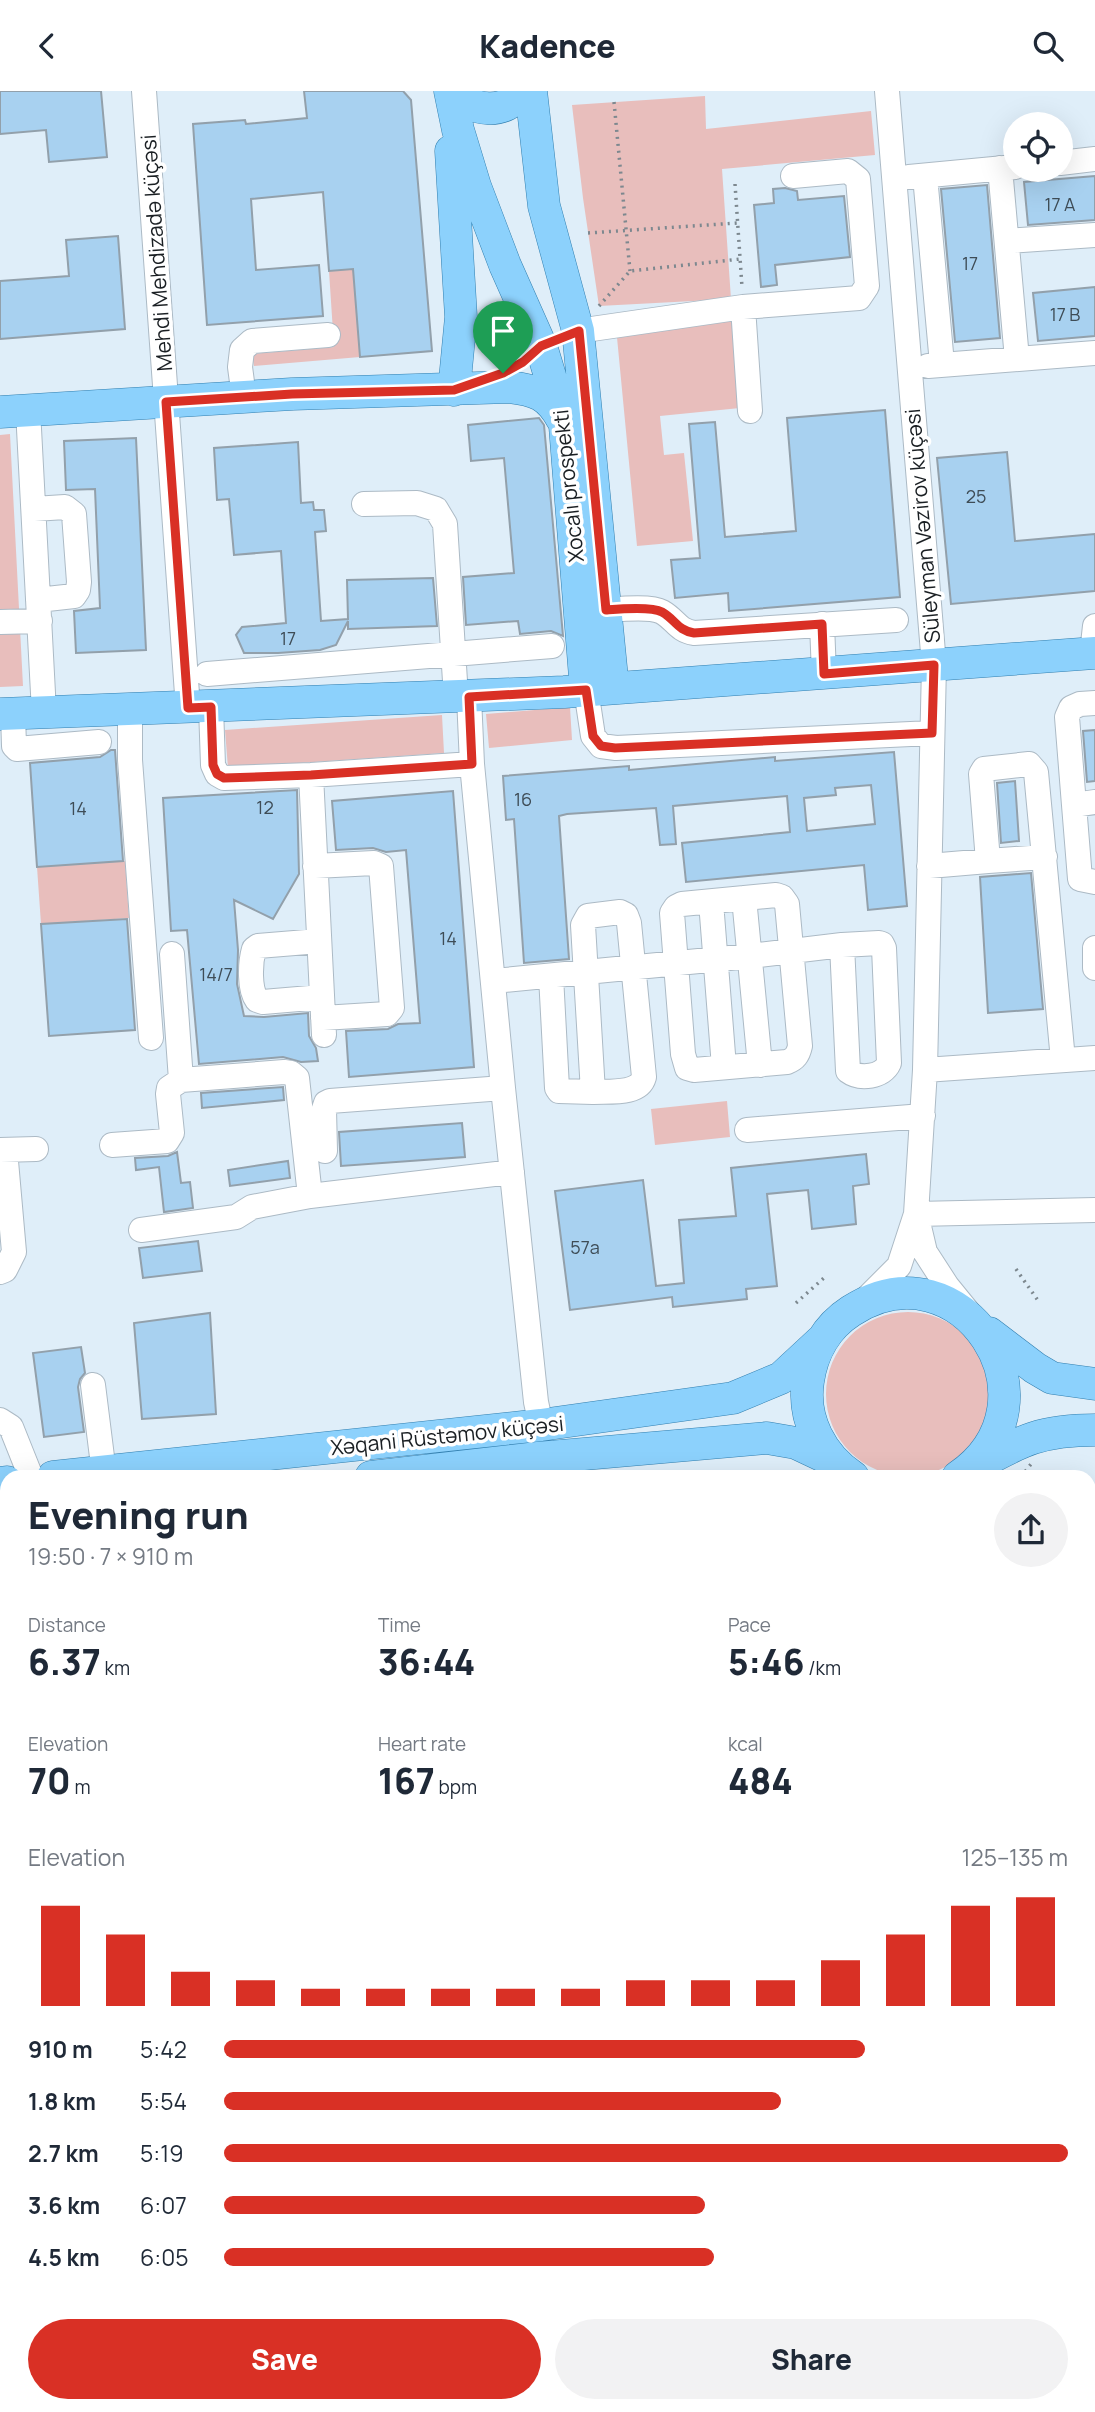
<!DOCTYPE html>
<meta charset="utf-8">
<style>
body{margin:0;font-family:Manrope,sans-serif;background:#f2f2f3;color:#1f2937;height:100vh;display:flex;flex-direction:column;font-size:26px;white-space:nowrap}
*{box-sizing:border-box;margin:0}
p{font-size:23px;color:#747a83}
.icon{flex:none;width:38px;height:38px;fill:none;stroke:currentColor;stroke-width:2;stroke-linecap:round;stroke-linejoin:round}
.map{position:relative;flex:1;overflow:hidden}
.side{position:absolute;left:0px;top:1379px;width:1096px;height:943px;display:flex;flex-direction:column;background:#fff;border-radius:21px 21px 0 0;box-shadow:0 7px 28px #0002}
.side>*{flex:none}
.buttons{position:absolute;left:1003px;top:21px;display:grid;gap:14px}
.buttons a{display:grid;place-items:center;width:70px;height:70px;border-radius:50%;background:#fff;box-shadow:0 7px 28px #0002;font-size:35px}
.pin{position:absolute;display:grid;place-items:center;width:60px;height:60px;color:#fff;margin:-72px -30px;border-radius:50% 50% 50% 0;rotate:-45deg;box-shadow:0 0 7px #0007}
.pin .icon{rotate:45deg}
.round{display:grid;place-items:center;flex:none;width:74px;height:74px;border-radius:37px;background:#f2f2f3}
.summary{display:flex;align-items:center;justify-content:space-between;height:119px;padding:0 28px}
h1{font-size:38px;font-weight:800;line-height:52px}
.stats{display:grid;grid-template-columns:repeat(3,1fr);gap:10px;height:119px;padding:7px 28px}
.stats div{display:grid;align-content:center}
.stats b{font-size:35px;font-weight:800}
.stats small{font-size:19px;font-weight:400}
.stats p{font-size:19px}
.chart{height:196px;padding:14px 28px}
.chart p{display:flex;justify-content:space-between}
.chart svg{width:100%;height:126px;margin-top:7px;stroke:#d93025;stroke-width:6}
.primary-button{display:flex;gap:14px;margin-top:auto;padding:14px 28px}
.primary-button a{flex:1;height:80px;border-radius:42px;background:#d93025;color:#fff;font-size:28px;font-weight:800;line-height:80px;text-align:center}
.primary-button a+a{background:#f2f2f3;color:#1f2937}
ul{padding:0 28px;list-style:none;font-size:23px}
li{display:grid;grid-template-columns:112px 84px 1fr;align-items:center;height:52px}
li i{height:18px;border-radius:9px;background:#d93025}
header{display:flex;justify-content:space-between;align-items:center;height:91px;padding:0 28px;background:#fff;font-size:32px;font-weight:800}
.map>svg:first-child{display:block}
.green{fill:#e8bebc}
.building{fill:#a8d1f0;stroke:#92a0ab;stroke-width:2;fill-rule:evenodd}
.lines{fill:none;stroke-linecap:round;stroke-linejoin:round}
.minor-tunnel{stroke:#b8c5ce;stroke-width:24;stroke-dasharray:24 12;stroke-linecap:butt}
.minor-casing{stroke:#acbac5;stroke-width:26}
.major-casing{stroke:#327faf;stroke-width:33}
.path{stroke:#7d888f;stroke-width:3.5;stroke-dasharray:2 5;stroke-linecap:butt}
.minor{stroke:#fff;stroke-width:24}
.major{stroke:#8cd1fc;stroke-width:32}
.route-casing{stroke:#fff;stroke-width:14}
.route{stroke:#d93025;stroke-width:9}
.labels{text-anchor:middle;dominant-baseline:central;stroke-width:7;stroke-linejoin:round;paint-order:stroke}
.number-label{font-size:18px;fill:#3e4c56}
.street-label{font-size:21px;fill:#1a1f23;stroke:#fff}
</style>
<header><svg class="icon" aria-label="back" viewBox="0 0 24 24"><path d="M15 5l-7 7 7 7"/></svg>Kadence<svg class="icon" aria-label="search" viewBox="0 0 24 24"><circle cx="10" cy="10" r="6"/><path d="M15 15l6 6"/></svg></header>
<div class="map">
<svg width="1095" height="2321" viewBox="0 0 1095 2321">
<rect width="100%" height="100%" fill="#dfeef9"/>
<path class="green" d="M705,5L706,38L871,20L875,64L722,78L731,208L599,215L583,107L572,14Z
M353,178L360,266L254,275L252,263L334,256L329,180Z
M731,225L740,317L660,325L664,364L684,362L693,450L637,455L616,236Z
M10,343L23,595L0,596V344Z
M570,616L572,649L489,657L486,623Z
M442,624L444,662L228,677L225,639Z
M125,770L129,827L41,833L37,776Z
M727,1010L730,1046L655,1054L651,1018Z
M826 1303a82 82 0 1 1 164 0a82 82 0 1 1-164 0Z"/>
<path class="building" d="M0,0H101L107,66L49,71L46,39L0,43Z
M304,0H403L411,9L432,260L360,266L353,178L329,180L323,101L251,108L256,179L319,174L323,225L207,234L193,33L245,29L246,33L307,27Z
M1095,85V129L1028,134L1024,91Z
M987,94L1000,247L955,251L941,98Z
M785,97L797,100L798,109L844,105L850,166L775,174L777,194L761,196L754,114L774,112L773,98Z
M118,145L125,238L0,248V190L69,185L66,149Z
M1095,196V245L1038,250L1033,202Z
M885,319L900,506L729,520L728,502L675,507L671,469L700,467L689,333L715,331L725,446L796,440L787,327Z
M539,327L544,334L563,545L551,540L520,543L518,530L466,534L463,486L514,482L504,367L471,370L468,334Z
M136,347L146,559L76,562L74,520L100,517L95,398L66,399L64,350Z
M298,351L301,412L313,411L314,419H324L326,440L315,441L321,530L348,528L347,489L433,487L437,535L348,538V530L336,554L320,559L278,562H244L236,544L242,536L286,532L281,460L234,464L229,408L217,409L214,357Z
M1007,361L1015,450L1095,443V500L951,513L937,367Z
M1095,639V690L1087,691L1083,640Z
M111,659H115L123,770L37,776L30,672L100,666Z
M894,661L907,815L868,819L864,774L686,791L682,752L790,741L787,705L673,715L676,753L660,754L656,717L567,723L559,725L569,868L524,872L514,728L506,729L503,685L629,675V679L775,666V670ZM871,694L875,733L807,740L804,707L836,704L835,697Z
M1015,690L1019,750L1001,752L997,692Z
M297,699L299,783L273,828L234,809L238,859L237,893L244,925L264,926L308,922L309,945L316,957L318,970L301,971L283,966L199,973L187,839L171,840L163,707Z
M453,700L474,976L349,986L346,940L388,938L398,933L420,932L406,759L386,761L373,757L336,759L332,710Z
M1031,782L1043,918L988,922L980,786Z
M127,828L135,939L49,945L41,833Z
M283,996L284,1009L202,1017L201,1002Z
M462,1032L465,1066L341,1075L339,1041Z
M177,1061L181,1092L190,1091L193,1117L164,1121L159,1076L136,1079L135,1067L168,1065Z
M866,1063L869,1093L853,1095L856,1133L812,1138L808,1099L767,1103L777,1195L746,1198L747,1208L673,1216L672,1206L570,1219L555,1100L643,1089L656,1195L684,1192L679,1129L736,1125L731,1077Z
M288,1070L290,1087L230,1095L228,1079Z
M198,1150L202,1180L143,1187L139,1157Z
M210,1222L216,1323L142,1328L134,1232Z
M81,1256L85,1282L80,1288L78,1296L84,1341L44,1346L33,1262Z"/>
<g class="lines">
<path class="minor-tunnel" d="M0,1719L7,1720"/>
<defs>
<path id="minor" d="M144,0L188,617
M1060,72L1095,68
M1000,77L1017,268
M925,85L942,273
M909,86L1015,76
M1007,150L1095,144
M743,216L750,320
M578,240L743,216L859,207L867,195L858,88L848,80L793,85
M928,275L1095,262
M244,306L240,276L242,259L252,250L328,244
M28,319L44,621
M364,413L417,412L436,418L445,433L456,606
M34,418L65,416L74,423L79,491L78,499L74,505L38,509
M606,519C620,518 651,515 662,521C676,529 677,539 694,542L896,529
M0,531L40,530
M822,533L824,583
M1092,562L1095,535
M207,583L552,555
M586,599L593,645L601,655L616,657L932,642
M469,606L472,673L503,997L536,1311L541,1334
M1095,612L1080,613L1071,617L1067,626L1074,714L1095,711
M211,616L213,674L217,683L224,687L311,684L472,673
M130,619V669L151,947
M13,623L14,655L17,658L99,651
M311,684L324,944
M1074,714L1080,788L1095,791
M1045,766L988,770L981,683L984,678L1029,673L1036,681L1063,969
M315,775L374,772L381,775L392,917L387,923L323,927
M929,775L988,770
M776,804L782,806L787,813L800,955C798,964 795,968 787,971L694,979L687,977L683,963L672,822L676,816L682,813Z
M744,807L760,974
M711,811L724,976
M620,821L626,824L629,832L644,986C639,1004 610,1000 593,1001L583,834L588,825Z
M319,850L258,855L254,858C250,872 249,898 257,909L263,911L322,906
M1095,857V877
M172,863L181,989L284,981L291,982L297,987L310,1105
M551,885L557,997L559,1000L593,1001
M494,890L750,865L842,854L879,852L882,853L884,857L889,972C883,986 860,989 848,980L842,854
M925,979L1095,967
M747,1039L923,1025
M112,1054L167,1050L172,1042L168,1003L169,997L181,989
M0,1059L36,1058
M325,1060L324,1018L326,1012L330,1010L503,997
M916,1123L1095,1119
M917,1127L925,1161L947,1195L969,1222
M141,1139L236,1126L252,1116L310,1105L512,1081
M0,1181L5,1179L14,1161L5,1059
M863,1211L899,1175L916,1123L925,979L934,574L887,0
M93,1294L104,1382
M0,1329L11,1336L31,1386
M1088,1869L1095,1883
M1088,1920L1095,1935
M1088,2117L1095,2119
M1088,2284L1095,2260
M894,2315L918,2321
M140,2321L142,2315
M442,2321L444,2315
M594,2321L595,2315
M742,2321L743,2315
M763,2321L765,2315
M870,2321L872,2315
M1079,2321L1080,2315"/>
<path id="major" d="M450,0L458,39L475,95L505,174L541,255L565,335L586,599
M455,0C470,21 507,25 521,0
M531,0L544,115L578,240L613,597
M451,60L461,226L454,299
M0,321L292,303L509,296C536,299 549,304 562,328
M0,623L564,601L1095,562
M989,1242L1035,1277L1052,1287L1095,1293
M977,1374C1022,1349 1042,1339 1095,1339
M53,1386L541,1334L733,1307L781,1287L822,1249
M371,1386L538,1367L767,1347L796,1352L832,1369
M853,1386C822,1365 802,1329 808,1290C812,1262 826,1236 851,1220C961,1148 1068,1311 958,1386
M0,1392L7,1391
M0,1428L7,1427"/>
</defs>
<use href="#minor" class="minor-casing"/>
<use href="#major" class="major-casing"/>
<path class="path" d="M614,11L630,180
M735,93L742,196
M588,142L737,132
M599,215L630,180L740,168
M1016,1178L1039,1211
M796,1212L826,1185
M1021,1386L1031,1373"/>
<use href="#minor" class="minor"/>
<use href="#major" class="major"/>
</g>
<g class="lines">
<defs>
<path id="route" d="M579,240L606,519C619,518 651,515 662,521C676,529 677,539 694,542L822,533L824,583L934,574L932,642L615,657L601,655L593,645L586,599L469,606L472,673L311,684L224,687L217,683L213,674L211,616L188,617L166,311L292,303L454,299L503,282L523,271L541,255Z"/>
</defs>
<use href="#route" class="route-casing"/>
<use href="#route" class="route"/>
</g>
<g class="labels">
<g class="number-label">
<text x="1060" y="113">17 A</text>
<text x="970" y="172">17</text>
<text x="1065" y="223">17 B</text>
<text x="976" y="405">25</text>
<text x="288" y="547">17</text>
<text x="523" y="708">16</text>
<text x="265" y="716">12</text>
<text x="78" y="717">14</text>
<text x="448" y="847">14</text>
<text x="216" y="883">14/7</text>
<text x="585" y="1156">57a</text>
</g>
<g class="street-label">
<text transform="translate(156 162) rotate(-94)">Mehdi Mehdizadə küçəsi</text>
<text transform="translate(568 395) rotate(-96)">Xocalı prospekti</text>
<text transform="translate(922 435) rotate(-95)">Süleyman Vəzirov küçəsi</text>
<text transform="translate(447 1344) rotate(-6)">Xəqani Rüstəmov küçəsi</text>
</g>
</g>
</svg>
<div class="buttons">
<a><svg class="icon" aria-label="locate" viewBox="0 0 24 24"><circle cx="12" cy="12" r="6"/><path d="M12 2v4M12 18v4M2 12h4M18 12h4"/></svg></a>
</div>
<div class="pin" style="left:503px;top:282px;background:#1e9e55"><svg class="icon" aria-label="arrive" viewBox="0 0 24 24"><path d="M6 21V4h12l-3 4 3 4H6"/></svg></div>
<section class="side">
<div class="summary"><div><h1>Evening run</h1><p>19:50 · 7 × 910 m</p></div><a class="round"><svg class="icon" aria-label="share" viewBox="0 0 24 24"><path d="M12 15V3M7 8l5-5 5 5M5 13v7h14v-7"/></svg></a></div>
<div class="stats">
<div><p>Distance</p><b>6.37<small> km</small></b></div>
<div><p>Time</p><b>36:44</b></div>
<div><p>Pace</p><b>5:46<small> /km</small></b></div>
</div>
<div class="stats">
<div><p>Elevation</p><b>70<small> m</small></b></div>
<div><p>Heart rate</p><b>167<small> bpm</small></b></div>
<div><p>kcal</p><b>484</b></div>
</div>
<div class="chart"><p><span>Elevation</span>125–135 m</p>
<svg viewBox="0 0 160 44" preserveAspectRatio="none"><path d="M5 44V9M15 44V19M25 44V32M35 44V35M45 44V38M55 44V38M65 44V38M75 44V38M85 44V38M95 44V35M105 44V35M115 44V35M125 44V28M135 44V19M145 44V9M155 44V6"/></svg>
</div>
<ul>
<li><b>910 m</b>5:42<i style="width:76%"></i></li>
<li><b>1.8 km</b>5:54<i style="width:66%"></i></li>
<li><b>2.7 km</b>5:19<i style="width:100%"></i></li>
<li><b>3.6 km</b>6:07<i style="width:57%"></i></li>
<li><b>4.5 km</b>6:05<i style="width:58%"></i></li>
</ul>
<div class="primary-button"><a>Save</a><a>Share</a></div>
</section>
</div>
